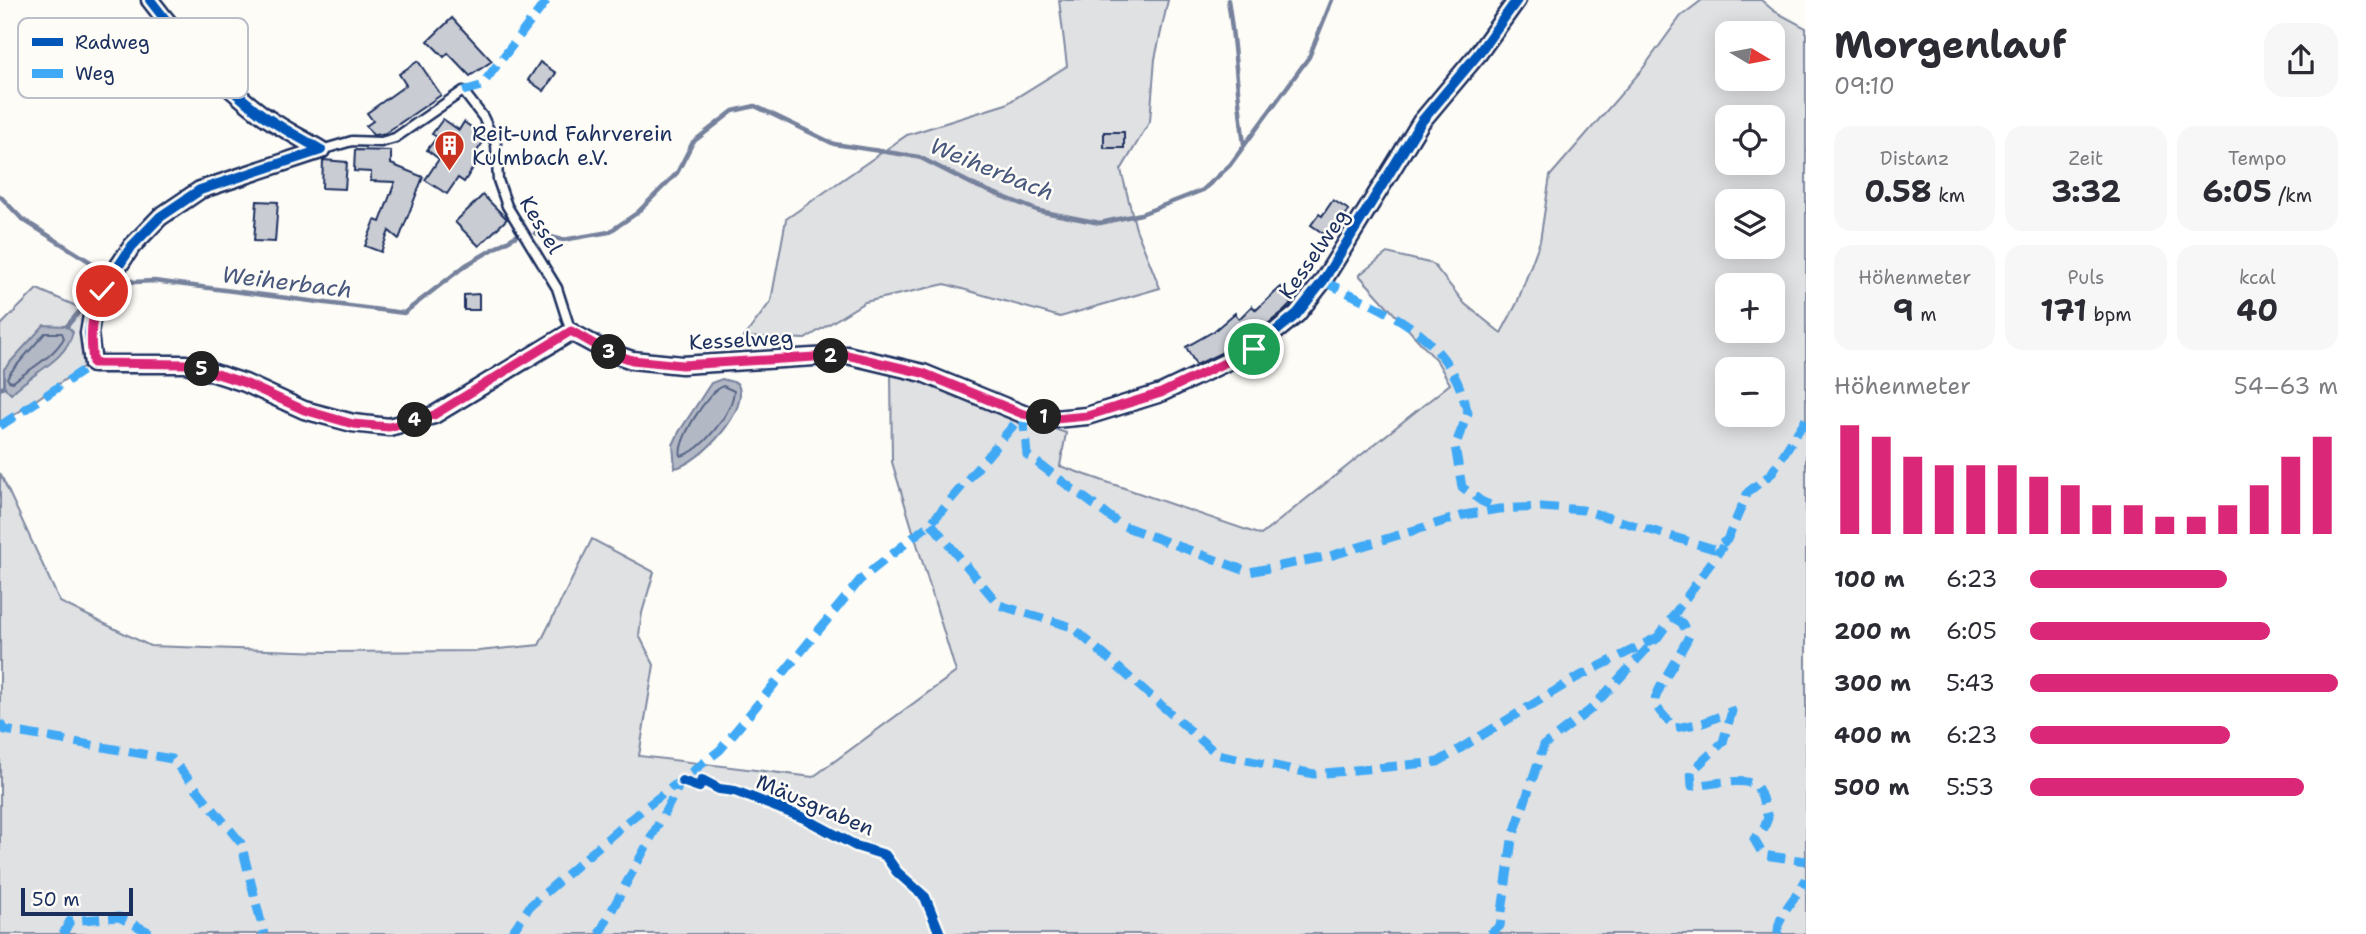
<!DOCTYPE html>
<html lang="de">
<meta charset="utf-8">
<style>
body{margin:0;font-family:"Shantell Sans",sans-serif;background:#f7f7f7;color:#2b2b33;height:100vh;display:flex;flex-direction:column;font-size:26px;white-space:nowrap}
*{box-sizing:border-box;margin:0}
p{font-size:23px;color:#7c7c81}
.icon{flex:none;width:38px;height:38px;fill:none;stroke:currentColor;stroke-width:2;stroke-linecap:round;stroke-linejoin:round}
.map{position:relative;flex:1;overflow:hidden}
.panel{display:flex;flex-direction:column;background:#fff;width:560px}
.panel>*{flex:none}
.needle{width:46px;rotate:100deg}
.fabs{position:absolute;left:1715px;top:21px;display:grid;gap:14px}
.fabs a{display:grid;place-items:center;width:70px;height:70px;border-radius:14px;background:#fff;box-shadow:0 4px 18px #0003;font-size:35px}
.scale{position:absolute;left:21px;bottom:18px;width:112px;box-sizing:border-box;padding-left:7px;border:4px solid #1b2f5e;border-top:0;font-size:19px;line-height:24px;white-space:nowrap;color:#1b2f5e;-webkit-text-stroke:5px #fdfcf7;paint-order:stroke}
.pin{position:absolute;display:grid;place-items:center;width:60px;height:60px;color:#fff;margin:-30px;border:4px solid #fff;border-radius:50%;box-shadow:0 2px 7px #0007}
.km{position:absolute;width:35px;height:35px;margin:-18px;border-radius:50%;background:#222;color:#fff;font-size:19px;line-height:35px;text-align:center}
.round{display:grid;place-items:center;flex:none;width:74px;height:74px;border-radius:21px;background:#f7f7f7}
.headline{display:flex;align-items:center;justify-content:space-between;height:119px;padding:0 28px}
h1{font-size:38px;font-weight:700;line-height:52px}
.stats{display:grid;grid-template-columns:repeat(3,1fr);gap:10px;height:119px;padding:7px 28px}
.stats div{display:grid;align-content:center;border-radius:18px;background:#f7f7f7;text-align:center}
.stats b{font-size:30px;font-weight:700}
.stats small{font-size:19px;font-weight:400}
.stats p{font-size:19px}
.chart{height:196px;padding:14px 28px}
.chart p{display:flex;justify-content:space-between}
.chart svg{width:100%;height:126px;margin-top:7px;stroke:#db2777;stroke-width:6}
ul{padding:0 28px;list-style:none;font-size:23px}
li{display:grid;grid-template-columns:112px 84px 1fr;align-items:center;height:52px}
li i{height:18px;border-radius:9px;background:#db2777}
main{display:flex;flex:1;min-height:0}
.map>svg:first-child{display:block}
.green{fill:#e0e1e3;stroke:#7e88a0;stroke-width:2;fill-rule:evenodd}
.water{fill:#b3b8c5;stroke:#76819c;stroke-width:2}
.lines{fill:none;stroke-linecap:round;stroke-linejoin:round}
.shore{stroke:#586687;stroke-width:2}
.stream{stroke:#76819c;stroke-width:4.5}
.building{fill:#c9ccd3;stroke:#1b2f5e;stroke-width:2}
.service-casing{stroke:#1b2f5e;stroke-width:13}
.minor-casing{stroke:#1b2f5e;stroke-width:21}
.service{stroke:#fdfcf7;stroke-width:8}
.minor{stroke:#fdfcf7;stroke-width:16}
.quiet{stroke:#3fa9f5;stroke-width:9;stroke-dasharray:18 9;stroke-linecap:butt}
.cycleway-casing{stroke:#fdfcf7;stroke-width:15}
.cycleway{stroke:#0057b8;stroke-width:10}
.route-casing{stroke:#fff;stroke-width:14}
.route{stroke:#db2777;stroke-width:9}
.labels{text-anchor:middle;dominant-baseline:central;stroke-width:5;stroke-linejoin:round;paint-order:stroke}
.poi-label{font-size:21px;fill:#1b2f5e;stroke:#fdfcf7;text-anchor:start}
.street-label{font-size:21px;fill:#1b2f5e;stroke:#fdfcf7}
.water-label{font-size:23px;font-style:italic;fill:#49587d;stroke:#fdfcf7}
.key{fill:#fdfcf7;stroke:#b9bec9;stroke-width:2}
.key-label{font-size:19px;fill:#1b2f5e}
</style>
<main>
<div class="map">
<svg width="1806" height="934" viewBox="0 0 1806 934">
<rect width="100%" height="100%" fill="#fdfcf7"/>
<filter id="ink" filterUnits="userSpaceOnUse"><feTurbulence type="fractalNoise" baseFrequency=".0143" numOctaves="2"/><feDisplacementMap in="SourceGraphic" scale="14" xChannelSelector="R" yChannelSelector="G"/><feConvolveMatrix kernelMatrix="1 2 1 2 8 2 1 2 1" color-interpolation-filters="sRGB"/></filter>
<g filter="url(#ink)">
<path class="green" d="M1059,0H1168L1155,59L1150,121L1121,170L1136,229L1160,288L1060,317L945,284L865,302L805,339L744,337L771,301L786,219L907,135L1006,104L1067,66Z
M1702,0H1761L1774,11L1806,28V934H0V473L60,602L150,646L326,652L479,651L539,645L592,539L654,572L642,613L639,635L654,665L639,756L813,777L956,672L892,462L891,371L1066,433L1060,466L1261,535L1450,384L1437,361L1359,275L1387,253L1433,264L1465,304L1501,333L1517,303L1540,241L1550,176L1641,71L1681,16ZM1727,33H1773V79H1727ZM1727,117H1773V163H1727ZM1727,201H1773V247H1727ZM1727,285H1773V331H1727ZM1727,369H1773V415H1727Z
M37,289L83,309L87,364L0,425V326Z"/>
<path class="water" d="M44,325L67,326L73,332C65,363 31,372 11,394L4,387V369Z
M722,379L737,383C753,408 700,463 675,468L673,445L679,432L711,383Z"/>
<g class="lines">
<path class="shore" d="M45,333H62L64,338C53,357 31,368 13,382L9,381L7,378L10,373Z
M723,386L734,391C732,413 702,451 681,456C676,442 708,391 723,386Z"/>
<path class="stream" d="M1228,0C1236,48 1237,96 1244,144
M0,196L22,219L100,268
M535,233L563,240L609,232L637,213L677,173L693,142L733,111L755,106L834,144L919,157L976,186L1039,211L1100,223L1141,214L1203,190L1230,165L1309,57L1332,0
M119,275L134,282L154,281L404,313L466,265L516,236
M67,326L91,298L94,280L100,268L110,272
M0,389L4,387"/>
</g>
<path class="building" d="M452,18L492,61L470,76L448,53L444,57L428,41Z
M418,61L441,95L384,134L373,135L366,126L373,121L367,113L406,85L399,74Z
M540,62L556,73L544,91L528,80Z
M443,119L459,130L464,122L486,138L475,154L480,157L464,182L458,178L447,194L425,180L439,159L427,150L437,137L432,134Z
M1104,132H1124V148H1104Z
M355,150L391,151V164L423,177L399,239L389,231L381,252L365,246L375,220L380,222L395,182L371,181V172L354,171Z
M323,160L347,162L345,189L322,188Z
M483,195L507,219L479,246L455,222Z
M1333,200L1349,210L1330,238L1311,225L1319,214L1322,216Z
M257,201L278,202L275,242L254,241Z
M1281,287L1290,296L1287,299L1291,304L1284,311L1246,341L1196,365L1186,347L1214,331L1235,313L1239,319L1252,306L1256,310Z
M479,294V310H464V295Z"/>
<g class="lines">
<defs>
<path id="service" d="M321,150L352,141L381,142L395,138L463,91L483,117L491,134L496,144L498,180L507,206L557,288L571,332"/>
<path id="minor" d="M150,0C182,42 218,81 260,113C279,127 301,138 321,150L200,190L160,217L132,246L102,291L93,310L89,333L93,364H186L245,383L304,410L353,423L389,427L434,415L571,332L606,351L632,360L682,365L847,355L923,373L1023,414L1055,419L1087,416L1161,393L1254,349L1297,314L1323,281L1421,122L1478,54L1517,0"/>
</defs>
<use href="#service" class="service-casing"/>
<use href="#minor" class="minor-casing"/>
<use href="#service" class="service"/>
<use href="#minor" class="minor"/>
<path class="quiet" d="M463,91L481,86L547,0
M1323,281C1373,306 1427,323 1455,377C1461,388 1464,401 1468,413L1455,446L1462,487L1481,501L1499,509
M1023,414L1027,455L1121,525L1249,572L1330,556L1464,515L1499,509L1541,507L1583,510L1714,549L1727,540L1748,492L1771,474L1806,419
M0,426L93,364
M931,523L999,605L1072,627L1217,754L1314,774L1438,762L1576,678L1658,637
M1672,617L1682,623L1689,636C1683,649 1655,692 1655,701C1656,710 1669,721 1675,728L1703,723L1732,711L1723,742L1691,772L1692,786C1705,785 1749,776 1757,787C1762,794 1765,809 1768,818L1764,828L1754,839L1763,855L1806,861
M0,722L5,730L172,759L241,843L264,934
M63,934L70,921L119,917L153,934
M511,934L530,906L628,821L720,750L860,580L931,523L1023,414
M599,934L680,784
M1490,934L1500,926L1512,840L1544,745L1590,710L1658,637L1723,546
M1778,934C1777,913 1797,898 1806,879"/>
<defs>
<path id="cycleway" d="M150,0C182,42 218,81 260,113C279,127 301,138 321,150L200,190L160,217L132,246L102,291L93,310L89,333L93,364H186L245,383L304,410L353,423L389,427L434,415L571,332L606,351L632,360L682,365L847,355L923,373L1023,414L1055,419L1087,416L1161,393L1254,349L1297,314L1323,281L1421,122L1478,54L1517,0
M682,781L699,787L702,780L719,789L735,791L804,818L856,846L885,855L897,872L925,897L940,934"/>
</defs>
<use href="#cycleway" class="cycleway-casing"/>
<use href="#cycleway" class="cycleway"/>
</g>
</g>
<g class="lines" filter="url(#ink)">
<defs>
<path id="route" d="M102,291C90,316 90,336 93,363L186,364L245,383L304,410L353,424L389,427L434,415L571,331L606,351L632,360L682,365L847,355L923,373L1023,414L1055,419L1087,416L1161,393L1254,349"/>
</defs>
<use href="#route" class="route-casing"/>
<use href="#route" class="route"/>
</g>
<defs>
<symbol id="building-pin" viewBox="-11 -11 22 30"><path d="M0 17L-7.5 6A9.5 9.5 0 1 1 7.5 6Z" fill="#c8321e" stroke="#fdfcf7"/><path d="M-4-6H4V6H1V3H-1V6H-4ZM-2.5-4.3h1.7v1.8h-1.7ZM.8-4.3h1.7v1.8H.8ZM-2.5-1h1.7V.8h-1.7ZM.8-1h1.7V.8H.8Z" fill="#fff"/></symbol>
</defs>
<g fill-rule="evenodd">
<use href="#building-pin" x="432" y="128" width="35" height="47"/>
</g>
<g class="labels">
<g class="poi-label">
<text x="472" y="134">Reit-und Fahrverein<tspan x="472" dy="24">Kulmbach e.V.</tspan></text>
</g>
<g class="street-label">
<text transform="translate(541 225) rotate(59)">Kessel</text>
<text transform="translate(1314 254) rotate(-55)">Kesselweg</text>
<text transform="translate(741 340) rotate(-3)">Kesselweg</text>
<text transform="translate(815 805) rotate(23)">Mäusgraben</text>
</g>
<g class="water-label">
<text transform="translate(992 169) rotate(22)">Weiherbach</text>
<text transform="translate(287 282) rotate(7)">Weiherbach</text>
</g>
</g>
<rect x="18" y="18" width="230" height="80" rx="10" class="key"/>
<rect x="32" y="38" width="31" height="8" fill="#0057b8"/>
<rect x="32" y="69" width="31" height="9" fill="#3fa9f5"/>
<g class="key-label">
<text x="75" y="49">Radweg</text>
<text x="75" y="80">Weg</text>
</g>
</svg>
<div class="fabs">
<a><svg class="needle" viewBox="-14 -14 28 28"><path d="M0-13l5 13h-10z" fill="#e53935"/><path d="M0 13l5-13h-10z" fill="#7c7c81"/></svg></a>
<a><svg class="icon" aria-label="locate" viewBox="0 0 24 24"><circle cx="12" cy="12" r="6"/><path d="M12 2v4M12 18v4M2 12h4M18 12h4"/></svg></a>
<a><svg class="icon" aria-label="layers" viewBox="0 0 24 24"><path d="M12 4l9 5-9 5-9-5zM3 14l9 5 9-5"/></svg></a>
<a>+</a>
<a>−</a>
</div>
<div class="scale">50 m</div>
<div class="pin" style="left:1254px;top:349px;background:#1e9e55"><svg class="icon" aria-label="arrive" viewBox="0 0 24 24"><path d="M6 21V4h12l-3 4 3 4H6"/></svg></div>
<div class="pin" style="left:102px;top:291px;background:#d93025"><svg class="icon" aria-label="check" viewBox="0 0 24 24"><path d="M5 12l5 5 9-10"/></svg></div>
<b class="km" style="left:1044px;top:417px">1</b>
<b class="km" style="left:831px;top:356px">2</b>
<b class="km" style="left:609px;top:352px">3</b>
<b class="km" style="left:415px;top:420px">4</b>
<b class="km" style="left:202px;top:369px">5</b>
</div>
<section class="panel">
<div class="headline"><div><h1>Morgenlauf</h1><p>09:10</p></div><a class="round"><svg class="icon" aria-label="share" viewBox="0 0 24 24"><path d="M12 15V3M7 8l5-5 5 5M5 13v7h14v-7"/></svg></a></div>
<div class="stats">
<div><p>Distanz</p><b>0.58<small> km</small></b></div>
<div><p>Zeit</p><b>3:32</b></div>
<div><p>Tempo</p><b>6:05<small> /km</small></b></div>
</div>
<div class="stats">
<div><p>Höhenmeter</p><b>9<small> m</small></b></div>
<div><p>Puls</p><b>171<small> bpm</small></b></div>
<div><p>kcal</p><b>40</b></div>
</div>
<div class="chart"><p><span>Höhenmeter</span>54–63 m</p>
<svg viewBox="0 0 160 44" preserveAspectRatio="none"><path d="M5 44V6M15 44V10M25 44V17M35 44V20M45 44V20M55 44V20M65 44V24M75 44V27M85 44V34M95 44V34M105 44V38M115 44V38M125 44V34M135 44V27M145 44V17M155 44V10"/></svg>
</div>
<ul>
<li><b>100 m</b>6:23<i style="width:64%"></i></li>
<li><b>200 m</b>6:05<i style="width:78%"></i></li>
<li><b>300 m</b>5:43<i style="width:100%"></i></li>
<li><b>400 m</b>6:23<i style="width:65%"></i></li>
<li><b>500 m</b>5:53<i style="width:89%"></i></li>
</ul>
</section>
</main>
